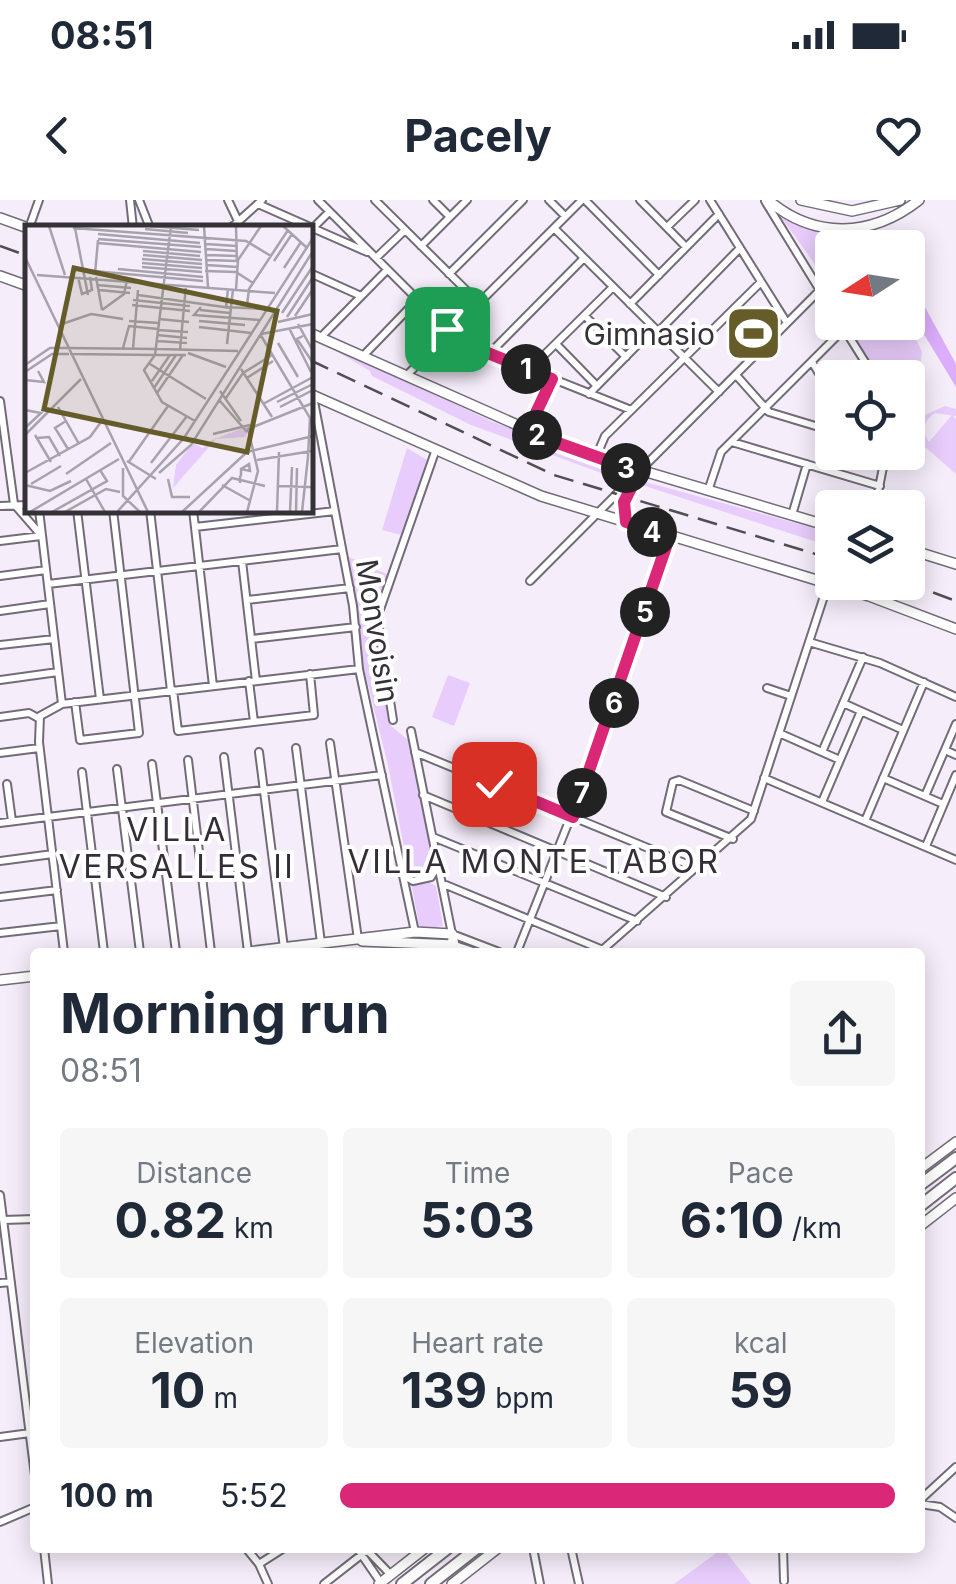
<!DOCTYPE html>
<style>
body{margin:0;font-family:Inter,sans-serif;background:#f6f6f7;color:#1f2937;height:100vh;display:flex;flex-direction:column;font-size:38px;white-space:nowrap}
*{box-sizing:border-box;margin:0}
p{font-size:32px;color:#747a83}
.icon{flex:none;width:55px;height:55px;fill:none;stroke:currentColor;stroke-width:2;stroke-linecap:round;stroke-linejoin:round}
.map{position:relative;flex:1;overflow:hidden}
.side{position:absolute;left:30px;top:748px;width:895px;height:605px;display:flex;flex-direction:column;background:#fff;border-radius:10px;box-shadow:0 5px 25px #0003}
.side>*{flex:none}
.needle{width:65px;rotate:258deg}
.tools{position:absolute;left:815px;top:30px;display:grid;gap:20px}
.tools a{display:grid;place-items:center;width:110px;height:110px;border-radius:10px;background:#fff;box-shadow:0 5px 25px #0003;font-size:50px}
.pin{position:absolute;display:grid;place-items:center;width:85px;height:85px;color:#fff;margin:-42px;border-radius:20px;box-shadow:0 5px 15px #0006}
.km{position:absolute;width:50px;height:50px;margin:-25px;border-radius:50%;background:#222;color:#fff;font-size:28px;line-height:50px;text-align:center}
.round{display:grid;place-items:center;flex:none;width:105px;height:105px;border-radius:10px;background:#f6f6f7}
.summary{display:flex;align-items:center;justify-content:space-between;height:170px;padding:0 30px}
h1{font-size:55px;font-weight:700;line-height:75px}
.stats{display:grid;grid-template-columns:repeat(3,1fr);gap:15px;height:170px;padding:10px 30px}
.stats div{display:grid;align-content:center;border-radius:10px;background:#f6f6f7;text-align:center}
.stats b{font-size:50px;font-weight:700}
.stats small{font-size:28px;font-weight:400}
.stats p{font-size:28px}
ul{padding:0 30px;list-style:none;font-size:32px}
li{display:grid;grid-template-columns:160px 120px 1fr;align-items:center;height:75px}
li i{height:25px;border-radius:12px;background:#db2777}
.status{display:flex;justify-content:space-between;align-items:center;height:70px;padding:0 50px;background:#fff;direction:ltr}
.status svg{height:28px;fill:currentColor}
header{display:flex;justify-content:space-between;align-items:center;height:130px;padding:0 30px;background:#fff;font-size:45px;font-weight:700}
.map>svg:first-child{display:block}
.green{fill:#e8ccfb}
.water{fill:#dcadfb}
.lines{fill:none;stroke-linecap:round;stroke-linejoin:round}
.minor-casing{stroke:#736c78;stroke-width:10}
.major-casing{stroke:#736c78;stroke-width:12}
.highway-casing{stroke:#736c78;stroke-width:14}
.minor{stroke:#fff;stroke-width:6}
.major{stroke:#fff;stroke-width:9}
.highway{stroke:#fff;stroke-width:10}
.rail{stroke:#504d53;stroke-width:2.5;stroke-dasharray:20 10;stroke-linecap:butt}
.route-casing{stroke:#fff;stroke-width:20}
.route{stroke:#db2777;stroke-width:12}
.labels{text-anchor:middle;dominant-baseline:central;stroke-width:8;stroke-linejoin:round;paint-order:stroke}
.poi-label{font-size:30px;fill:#353237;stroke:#fff;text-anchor:end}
.street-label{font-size:30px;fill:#353237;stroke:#fff}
.neighbourhood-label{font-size:32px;letter-spacing:2.5px;fill:#352e39;stroke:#fff}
.inset-road{fill:none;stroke:#a8a2ac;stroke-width:2.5}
.view{fill:#655c29;fill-opacity:0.15;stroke:#655c29;stroke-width:5}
.inset-edge{fill:none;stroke:#353237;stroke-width:5}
</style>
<div class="status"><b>08:51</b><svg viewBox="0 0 49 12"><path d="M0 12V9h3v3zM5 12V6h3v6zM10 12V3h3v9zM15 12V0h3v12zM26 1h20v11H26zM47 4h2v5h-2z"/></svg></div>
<header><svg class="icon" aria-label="back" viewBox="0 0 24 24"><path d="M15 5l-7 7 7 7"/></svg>Pacely<svg class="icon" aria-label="heart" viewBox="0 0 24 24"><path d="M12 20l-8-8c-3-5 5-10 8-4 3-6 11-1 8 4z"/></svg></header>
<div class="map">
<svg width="956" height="1384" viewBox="0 0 956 1384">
<rect width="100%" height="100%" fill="#f5edfa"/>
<path class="green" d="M778,13L822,33L826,56L822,74Z
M908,122L922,152L911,228L908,178L879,177L845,123Z
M314,138L493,222L632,273L623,281L471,225L372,176L370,171Z
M945,206L956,209V216L935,213C924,220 921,231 929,242L952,215L956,219V274L925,247L919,234L925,215Z
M407,248L427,260L402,335L382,330Z
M642,281L832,333V347L639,284Z
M349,357L389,375L374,425L391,526L408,540L434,666L429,682L436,686L443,726L420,729L388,565L363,465Z
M448,475L470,483L454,526L432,517Z
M723,1348L751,1384H674Z"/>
<path class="water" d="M908,76L956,164V187L908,108Z"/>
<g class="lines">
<defs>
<path id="minor" d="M130,0L133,28
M139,0L150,28
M228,0L238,21
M318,0L450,132
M375,0L479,103
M433,0L450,17
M549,0L565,16
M585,0L659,75
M640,0L686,47
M710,0L787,123
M765,1L832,110
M258,4L367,52
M667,27L695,0
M29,28L39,0
M231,28L262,0
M313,28L329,12
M554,28L719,192
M421,46L467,0
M376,58L405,30
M310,73L361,96
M449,74L523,0
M630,104L719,14
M585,116L626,157
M840,122L875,178
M658,132L740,48
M446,136L631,210
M320,138L387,70
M556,144L597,186
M489,154L584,58
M363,156L417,100
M812,162L832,195
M529,170L613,87
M736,175L769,212L832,231
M406,176L582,0
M589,194L654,128
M313,196L353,406L359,469L415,732
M0,201L14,304L41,335
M527,232L552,179
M732,242L880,286
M596,257L605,236L761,82
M708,291L721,252L844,129
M0,306L28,305
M875,308L886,252
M39,310L62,504
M77,310L100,499
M150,310L171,491
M193,310L213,486
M792,315L807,264
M195,327L335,311
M0,341L41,336
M242,361L256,481
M0,376L46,370
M530,381L820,90L829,66L828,29
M48,384L342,349
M247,400L350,388
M0,411L50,404
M251,439L356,427
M809,442L880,463L956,497
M0,445L54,439
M0,480L58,472
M249,481L254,522
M767,488L791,496
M173,490L178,531L314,515L310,474
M75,502L80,540L139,533L113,310
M843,503L903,530
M0,517L29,513L38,518
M393,520L377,418L435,252
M411,531L452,734L499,752
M779,533L840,560
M330,543L358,739
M296,548L321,743
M945,550L956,555
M259,552L284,748
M415,552L699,669
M822,552L863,457
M0,553L39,548
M224,557L248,752
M188,560L211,752
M152,564L176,752
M117,569L140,752
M82,572L104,752
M764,578L956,660
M883,578L943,604
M7,584L12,621
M423,595L666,697
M925,596L956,524
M822,602L861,511
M865,621L924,482
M0,623L382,575
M433,637L637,721
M733,639L666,612L673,582L679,580L754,611
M926,646L956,575
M0,661L53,654
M403,675L413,681L431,677
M431,677L436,669L434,651
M446,685L603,750
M0,697L57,690
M0,733L61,726
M455,745L476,752
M64,752L39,542L40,516L62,504L359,469
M517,752L600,543L669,338
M600,752L751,619L828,384
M0,995L35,1276
M3,1020L35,1019
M0,1083L11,1082
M0,1237L30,1233
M920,1300L956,1267
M920,1304L940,1307L956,1318
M0,1322L35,1307
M44,1348L48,1384
M246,1348L259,1364L284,1348
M357,1348L381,1383
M365,1348L391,1375
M533,1348L540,1384
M571,1348L579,1384
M783,1348L784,1381
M259,1364L268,1384
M324,1384L370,1348"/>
<path id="major" d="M768,0C815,40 872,37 919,0
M801,0L852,11L900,0
M0,18L28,28
M0,76L28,86
M310,133L576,251L832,327
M310,194L541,296L869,396L956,429
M628,325L624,303L639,272
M908,349L956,364
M362,741L454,745
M247,752L415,732L452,734L455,752
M0,780L35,776
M920,969L956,942
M920,1026L956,998
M379,1384L425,1348
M452,1384L498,1348"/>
<path id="highway" d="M920,985L956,958
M920,1006L956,978
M402,1384L448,1348
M431,1384L477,1348"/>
</defs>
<use href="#minor" class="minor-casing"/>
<use href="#major" class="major-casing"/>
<use href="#highway" class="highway-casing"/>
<use href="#minor" class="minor"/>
<use href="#major" class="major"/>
<use href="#highway" class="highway"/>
<path class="rail" d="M0,46L28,56
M310,160L554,275L832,359
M905,382L956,401"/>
</g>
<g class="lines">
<defs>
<path id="route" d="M447,129L446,136L552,179L527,232L639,272L624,302L626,322L669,338L573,617L494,584"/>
</defs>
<use href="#route" class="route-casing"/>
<use href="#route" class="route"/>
</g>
<defs>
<symbol id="stadium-square" viewBox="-11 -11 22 22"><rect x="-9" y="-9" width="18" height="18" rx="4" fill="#655c29" stroke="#fff"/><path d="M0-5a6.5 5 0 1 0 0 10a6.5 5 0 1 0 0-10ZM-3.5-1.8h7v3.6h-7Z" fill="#fff"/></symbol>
</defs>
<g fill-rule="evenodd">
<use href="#stadium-square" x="722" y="102" width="63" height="63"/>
</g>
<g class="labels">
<g class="poi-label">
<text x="715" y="134">Gimnasio</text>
</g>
<g class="street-label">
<text transform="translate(378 431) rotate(81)">Monvoisin</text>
</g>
<g class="neighbourhood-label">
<text x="177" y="629">VILLA<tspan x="177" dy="37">VERSALLES II</tspan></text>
<text x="534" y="661">VILLA MONTE TABOR</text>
</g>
</g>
<g transform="translate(25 25)">
<rect width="288" height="288" fill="#f5edfa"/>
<path d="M226,200L220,212L191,214L148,263L151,240L168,218L178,223L187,215Z" fill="#e8ccfb"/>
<path class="inset-road" d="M24,1L40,50M125,1L174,5M179,1L183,62M211,1L212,37M258,1L281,22M48,3L221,16L246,31M50,3L63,70M120,4L163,8M73,9L175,18M73,14L176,22M73,18L176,27M181,19L211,21M181,24L211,26M118,26L175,31M118,30L177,35M182,30L212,31M0,32L123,287M117,34L177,39M182,35L213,36M249,36L267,9M117,38L177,43M182,40L212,42M117,42L177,47M259,43L276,17M93,44L178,52M58,45L178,56M180,46L211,47L228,58M70,49L73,15M12,50L250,68M53,52L57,69L67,65L65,52M71,52L77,85M72,60L106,63M203,64L201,82L241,84M74,65L105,68M211,65L213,35L236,1M113,70L206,83M108,75L165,81M107,80L165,86M222,80L224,64L263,5M176,82L169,90L234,95M77,85L99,69L102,55M175,85L205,88M257,88L288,41M270,91L288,64M262,92L288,52M134,94L164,97M104,96L134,98M174,96L220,100M253,97L288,89M37,99L66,89L98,94M273,99L288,126M174,102L226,108M264,103L286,147M133,105L163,107M235,109L285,193L283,232M236,109L288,99M132,110L162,113M278,111L272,114L288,138M132,116L162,118M253,118L273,152M202,119L208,64M41,123L131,124M98,123L104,101L133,104M108,124L113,65M132,124L213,126M155,125L161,60M163,128L201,142M45,129L130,130L146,1M161,130H130L119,145L137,177L170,196M125,139L181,174M0,140L25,123H41M216,144L247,192M0,147L27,129H44M218,148L247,130M222,153L248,136M0,155L19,157L13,146M127,156L145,130M129,163L151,130M195,166L216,196M132,168L158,130M201,173L218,148M195,176L222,207M252,177L288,159M238,179L288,152M33,182L54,219M255,182L288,165M0,185L16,188L0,203M41,196L30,203L43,224M188,209L225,200M0,210L56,154M10,210L26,237M12,213L24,212L35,231M232,235L287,226M102,236L131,254M103,238L143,181M126,238L162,191M98,243V271L115,287M0,248L65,212L76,197M134,248L166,220L288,26M41,249L86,218M61,254L80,287M143,254L147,272H165M215,258V252L216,250V244L224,239L225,246L216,244M6,259L36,241M0,260L25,266L46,256M197,260L224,275M253,261L288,262M5,287L94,234M27,287L82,256L75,245M40,287L81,264L95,267M92,287L159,213L288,13M157,287L222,227L288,211M174,287L207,253L240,261M222,287L233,246L223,204L288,178M252,287L254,227M265,287L267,242M271,287L272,243M277,287L283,232"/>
<path class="view" d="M49,43L252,86L222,227L19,184Z"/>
<rect width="288" height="288" class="inset-edge"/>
</g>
</svg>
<div class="tools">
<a><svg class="needle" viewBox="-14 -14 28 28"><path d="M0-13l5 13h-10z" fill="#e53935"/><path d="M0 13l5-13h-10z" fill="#747a83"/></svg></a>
<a><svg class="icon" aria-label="locate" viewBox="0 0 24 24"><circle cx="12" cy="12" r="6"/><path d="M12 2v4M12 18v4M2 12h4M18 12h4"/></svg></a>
<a><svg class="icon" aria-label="layers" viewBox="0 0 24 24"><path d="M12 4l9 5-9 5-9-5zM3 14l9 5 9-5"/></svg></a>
</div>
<div class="pin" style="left:447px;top:129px;background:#1e9e55"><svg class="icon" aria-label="arrive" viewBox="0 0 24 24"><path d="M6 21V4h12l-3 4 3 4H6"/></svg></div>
<div class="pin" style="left:494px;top:584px;background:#d93025"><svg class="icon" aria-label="check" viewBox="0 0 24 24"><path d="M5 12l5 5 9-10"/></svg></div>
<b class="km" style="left:526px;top:169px">1</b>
<b class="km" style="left:537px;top:235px">2</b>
<b class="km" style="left:626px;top:268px">3</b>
<b class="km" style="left:652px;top:332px">4</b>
<b class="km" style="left:645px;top:412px">5</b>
<b class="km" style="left:614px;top:503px">6</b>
<b class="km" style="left:582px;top:593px">7</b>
<section class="side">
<div class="summary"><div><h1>Morning run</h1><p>08:51</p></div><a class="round"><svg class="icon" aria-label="share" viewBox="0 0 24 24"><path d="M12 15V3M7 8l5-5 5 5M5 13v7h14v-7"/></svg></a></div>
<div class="stats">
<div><p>Distance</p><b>0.82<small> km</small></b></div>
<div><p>Time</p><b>5:03</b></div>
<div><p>Pace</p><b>6:10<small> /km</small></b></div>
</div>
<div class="stats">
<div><p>Elevation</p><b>10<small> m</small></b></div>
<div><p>Heart rate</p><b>139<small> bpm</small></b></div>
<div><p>kcal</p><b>59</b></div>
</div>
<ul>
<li><b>100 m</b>5:52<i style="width:100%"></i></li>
</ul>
</section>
</div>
